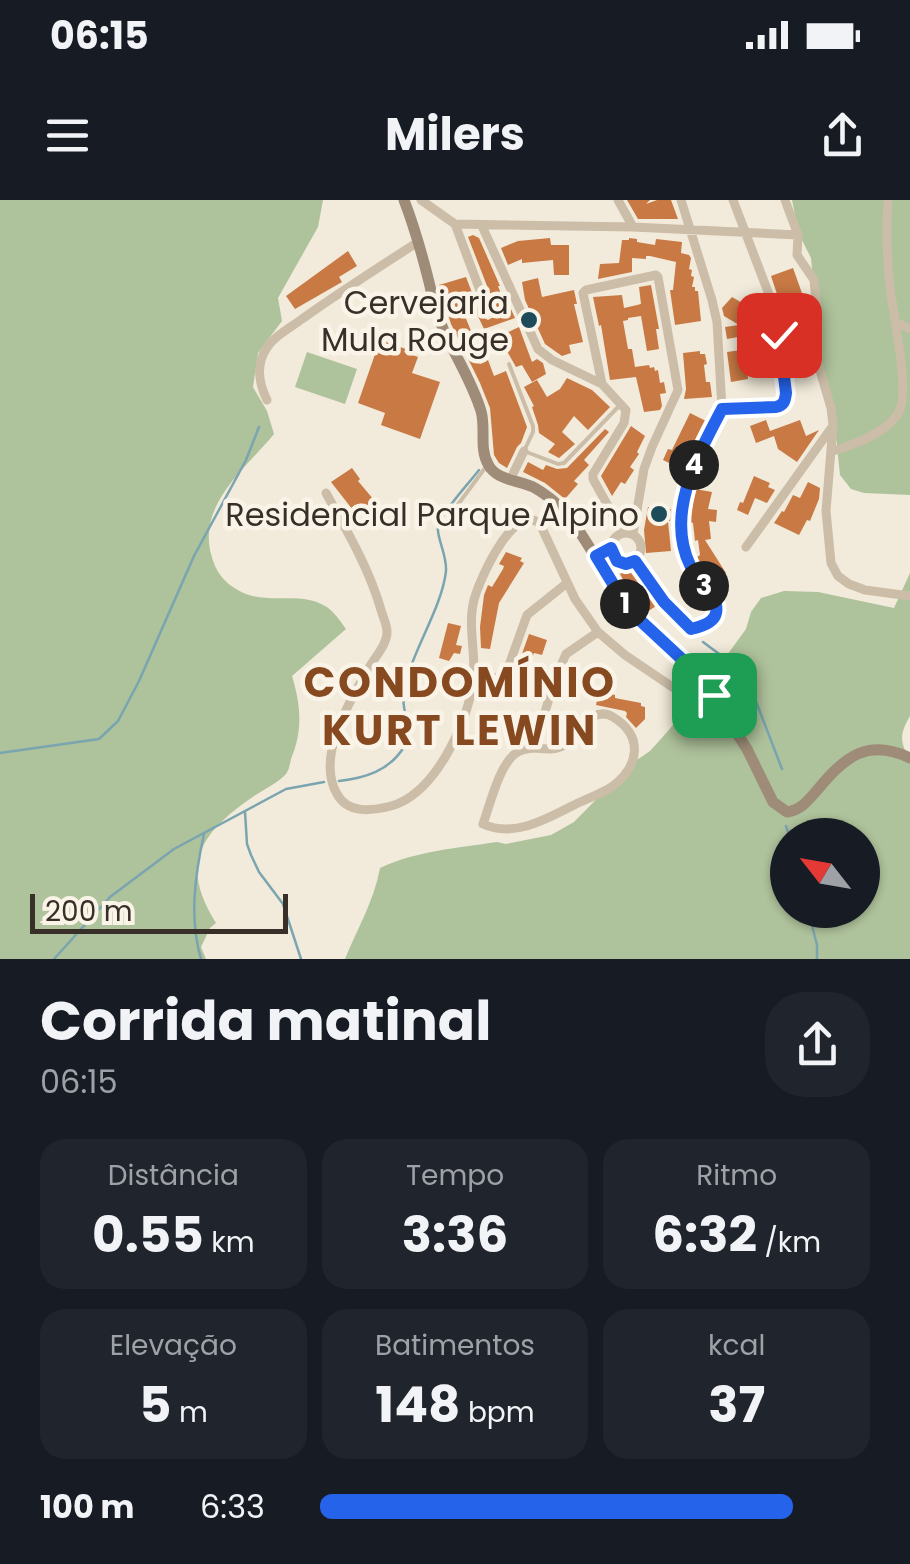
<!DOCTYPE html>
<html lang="pt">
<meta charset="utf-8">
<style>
body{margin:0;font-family:Poppins,sans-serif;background:#20242c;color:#f1f3f6;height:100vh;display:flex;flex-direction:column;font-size:38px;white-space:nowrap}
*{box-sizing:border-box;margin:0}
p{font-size:32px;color:#9ea1a6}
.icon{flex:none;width:55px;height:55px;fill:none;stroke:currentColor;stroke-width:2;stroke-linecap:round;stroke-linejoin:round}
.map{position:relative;height:759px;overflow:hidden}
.panel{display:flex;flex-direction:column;background:#171b24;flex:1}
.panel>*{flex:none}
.needle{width:65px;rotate:301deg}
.fabs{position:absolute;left:770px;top:618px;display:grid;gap:20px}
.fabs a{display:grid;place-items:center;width:110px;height:110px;border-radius:50%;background:#171b24;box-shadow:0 2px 8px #0004;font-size:50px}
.scale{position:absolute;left:30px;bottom:25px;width:258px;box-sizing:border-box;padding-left:10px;border:5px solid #372f28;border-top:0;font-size:28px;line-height:35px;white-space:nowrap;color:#372f28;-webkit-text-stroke:8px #faf4e8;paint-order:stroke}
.pin{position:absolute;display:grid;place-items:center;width:85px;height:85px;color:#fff;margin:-42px;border-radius:20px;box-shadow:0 5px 15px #0006}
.km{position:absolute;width:50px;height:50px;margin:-25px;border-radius:50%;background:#222;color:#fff;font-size:28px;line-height:50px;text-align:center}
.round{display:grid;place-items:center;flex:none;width:105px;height:105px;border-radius:40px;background:#20242c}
.summary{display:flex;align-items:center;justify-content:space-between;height:170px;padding:0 40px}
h1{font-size:55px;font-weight:700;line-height:75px}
.stats{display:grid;grid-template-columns:repeat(3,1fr);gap:15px;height:170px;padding:10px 40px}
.stats div{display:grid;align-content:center;border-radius:25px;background:#20242c;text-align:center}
.stats b{font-size:50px;font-weight:700}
.stats small{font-size:28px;font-weight:400}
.stats p{font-size:28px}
ul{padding:0 40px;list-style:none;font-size:32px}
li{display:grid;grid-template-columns:160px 120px 1fr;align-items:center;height:75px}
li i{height:25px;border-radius:12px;background:#2563eb}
.status{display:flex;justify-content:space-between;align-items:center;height:70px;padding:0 50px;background:#171b24;direction:ltr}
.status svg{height:28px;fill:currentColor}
header{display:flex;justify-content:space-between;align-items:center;height:130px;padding:0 40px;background:#171b24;font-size:45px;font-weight:700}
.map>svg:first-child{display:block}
.green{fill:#aec29b;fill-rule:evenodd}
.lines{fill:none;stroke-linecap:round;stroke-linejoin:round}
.stream{stroke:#7aa5b0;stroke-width:2.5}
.building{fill:#c87944}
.lane{stroke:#cbbda7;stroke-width:4}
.street{stroke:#cbbda7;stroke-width:9}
.secondary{stroke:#9e8c78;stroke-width:11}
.route-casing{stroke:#fff;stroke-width:20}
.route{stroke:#2563eb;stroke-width:12}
.poi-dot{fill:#1d4b59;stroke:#faf4e8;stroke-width:4}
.labels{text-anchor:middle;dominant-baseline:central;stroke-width:9;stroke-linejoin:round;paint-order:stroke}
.poi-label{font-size:32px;fill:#372f28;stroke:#faf4e8;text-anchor:end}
.district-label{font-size:42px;font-weight:bold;letter-spacing:2.5px;fill:#87491f;stroke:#faf4e8}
</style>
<div class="status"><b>06:15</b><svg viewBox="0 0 49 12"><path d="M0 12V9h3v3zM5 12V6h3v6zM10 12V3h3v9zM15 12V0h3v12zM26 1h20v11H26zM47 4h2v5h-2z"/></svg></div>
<header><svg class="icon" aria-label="menu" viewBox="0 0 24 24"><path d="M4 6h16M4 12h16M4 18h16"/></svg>Milers<svg class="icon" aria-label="share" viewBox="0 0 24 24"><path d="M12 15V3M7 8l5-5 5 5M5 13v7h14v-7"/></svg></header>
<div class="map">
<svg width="910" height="759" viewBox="0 0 910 759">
<rect width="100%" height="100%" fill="#f2ebdb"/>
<path class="green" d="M0,0H323L318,27L278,98L282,121L258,153L253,187L267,211L274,234C242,273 191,309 215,366C221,380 234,390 249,395C274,403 302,392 325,406C333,410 340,421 346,429L292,476C301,506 303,530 291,559C290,564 289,570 286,574C279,582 263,590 254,596C202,632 178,663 216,723L210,728L201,747L206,759H0Z
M792,0H910V295L864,293L851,289L840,275L834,217L823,191L811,58L799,34Z
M307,152L357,169L345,204L295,187Z
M910,373V516C900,533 899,542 910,559V759H345C357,729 374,701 380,668C416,651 457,648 497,642L506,644L551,635L574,622L631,564L650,551L668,531L706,484L746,429L751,412L761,398L784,391L818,392L894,408ZM788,635H862V710H788Z"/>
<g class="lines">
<path class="stream" d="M703,442L742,471L747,478L782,569
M0,553L99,539L118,521L139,481L194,356L246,260L259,227
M339,581C365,578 389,571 404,547C414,530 399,506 404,487C414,448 442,407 446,371C447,354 436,337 438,326C441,313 470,282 479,270
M245,612L247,644L251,655L259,672L283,704L301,759
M786,626L789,635
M808,710L817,745V759
M54,759L110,697L174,649L286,589L324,582
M201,759C189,718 195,675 204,634"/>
</g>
<path class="building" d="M627,0H650L646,4L657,0H671L678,19H638Z
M473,35L479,38L500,86H498L506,108L510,107L515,118L484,129L470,99L460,104L478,148L474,150L480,164L488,160L494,176L506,171L527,227L521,243L517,247L507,268L499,263L494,255L490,208L480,183L451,124L439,85L466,77L481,116L488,120L495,116L496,109L468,37Z
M550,38L551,45H569V75H554L553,60L522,63V59L508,65L501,48L518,41Z
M629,38L637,39V42L655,45L656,39L682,42L681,53L689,55L691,58L689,69L692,70L691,76L694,77L692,87H695V91H698L701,121L675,125L670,90H673L676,62L650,56H646V59L632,58V72L598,79L600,64L619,63L622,40H629Z
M348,51L357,66L339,77L342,82L295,109L286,96Z
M793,68L808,110L785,118L771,76Z
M538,78L542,97L574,90L577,104H574L583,142L569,145L571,153L562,156L545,144L525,100L522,82Z
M651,85L659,129H656L659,149L647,151L641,116L628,118V120L623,121L628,149H632L635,167L649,165L650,168L654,167L655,171L658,170L660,183L664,182L666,193L660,194L662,206L660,210L644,212L636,177L610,180L601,125L599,126L593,97L622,95L624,108L637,105L641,104L639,87Z
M732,97L756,111L762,110L767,139L751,142L750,131L737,133L738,137L727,139L725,127L739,125L724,116L722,108Z
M785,120L802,129L807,156L791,159V155L789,156Z
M519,127L532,162L537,159L543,163L546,174L532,182L522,165L516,167L504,146L494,151L489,141Z
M380,140L406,149L404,152L418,157L412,173L440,182L420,239L381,225L385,213L358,203Z
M748,149L749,156H746L748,179L731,182L727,152Z
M700,151V154H705L707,164L704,165L706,182H710L712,197L684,199L686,189L683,153Z
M567,178L592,190L610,207L588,230L574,216L562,232L575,244L559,258L548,252L555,244L539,233L538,225L532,207L534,206L524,187L537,180L547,197L560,189Z
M690,213L706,221L687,258L686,265L680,262L677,267L663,260L668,249L672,250Z
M766,220L770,231L800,220L806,236L819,230L797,262L778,249L774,236L756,243L750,226Z
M631,226L645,236L637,252L639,254L630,267L634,270L625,284L621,282L612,296L601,276Z
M605,229L609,232L584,260L589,265L574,281L578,284L565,299L545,283L523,272L528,262L543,270L546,265L557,269L567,268Z
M352,268L360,279L358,281L374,300L356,314L331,282Z
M754,276L770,283L768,287L775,290L767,303L755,298L748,315L737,310L740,302L743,303Z
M808,282L820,288L819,299L810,321L807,320L799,335L774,323L782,311L784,312L793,295L800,298Z
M695,289L712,292L708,309L717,310L716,322L709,321L711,339L705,340L726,373L712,382L697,357L700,355L698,340L695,341L693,323L690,322Z
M648,307L671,309L670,321H668L671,351L646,353L644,330Z
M506,352L522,358L520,361L524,363L499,403L490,449L481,448L480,427L484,395L488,385L492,387L503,369L504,366L499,364Z
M627,370H632L656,406L647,412L632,389L629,391L620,374Z
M448,423L461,426L456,445L462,446L460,454L454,453L449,461L439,458Z
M529,434L547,440L542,455L534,453L525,474L532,477L524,497L504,488L517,468Z
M599,491L615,495V498L641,503V506L645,507V519L636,528L626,517L627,513L625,511L596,505Z"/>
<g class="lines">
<path class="lane" d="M509,164L533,226V232L524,251L558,264L564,263L619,206
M451,314L485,268"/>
<path class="street" d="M421,0L455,24L633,27L798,35
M618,0L633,27
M681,0L712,100L717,122L722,209
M785,0L798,35L797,55L814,80L817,113V160L831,208L833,225L826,311L831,363L838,376L849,384L865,390L910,396
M455,24L488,112
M482,26L538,149L552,160L602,184L626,210L624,223L593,274V279L623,333
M895,122L910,129
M602,184L583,93L586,90L656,75L658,77L678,190L652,247L644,269L633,334
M267,200C259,184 256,165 266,149C274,136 290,128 302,119C340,92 379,67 418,42
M722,209L776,207L782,205L786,193L773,105L733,0
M833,251C853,245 888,232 899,212C910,190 893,114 890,87C887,58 886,29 888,0
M510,280L524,251
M326,293C347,331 369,368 381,410C383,417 387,425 387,432C387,444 376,456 370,466C351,499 315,556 337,594C348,614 371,611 391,606C435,594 466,525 473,484C477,456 467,427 474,400C479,380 515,300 540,324L575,399L598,432L625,455L699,505L728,519
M611 348a15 15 0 1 1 30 0a15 15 0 1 1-30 0Z
M746,347L832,227
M635,361C639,367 644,374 648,380C656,393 675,421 688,427C696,430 703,426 709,421C715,417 717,416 717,409C716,392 695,378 689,363C666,310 698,255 722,209
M473,483L501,476L509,465L527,415L567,383
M534,548C544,549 555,551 564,545C579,535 592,504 613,517C644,536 639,566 613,586C603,593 589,598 578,603C550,617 515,639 483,624C490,605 500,561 518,552C523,549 529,549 534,548L555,479L566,454L598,432"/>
<path class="secondary" d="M404,0C414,26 422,54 429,82C432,94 434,107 439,119C451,150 471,178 481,211C486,228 479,248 488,264C496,281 520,280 535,288C549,296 560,306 571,318L629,410L700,476L747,549L773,602L787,612C802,610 809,599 819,588C845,556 869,538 910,558"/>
</g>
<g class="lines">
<defs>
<path id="route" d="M714,495L700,476L629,410L596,356L611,348L617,361L626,364L635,361L664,402L691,429C700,427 714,423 716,413C720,397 696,379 690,365C665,313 698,255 722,209L776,207C784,205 785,201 786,193L779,135"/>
</defs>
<use href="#route" class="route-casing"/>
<use href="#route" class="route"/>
</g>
<g class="poi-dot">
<circle cx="529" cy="120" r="10"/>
<circle cx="659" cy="314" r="10"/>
</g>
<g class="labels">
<g class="poi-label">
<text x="509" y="102">Cervejaria<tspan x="509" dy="37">Mula Rouge</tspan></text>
<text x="639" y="314">Residencial Parque Alpino</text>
</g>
<g class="district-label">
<text x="460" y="482">CONDOMÍNIO<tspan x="460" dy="48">KURT LEWIN</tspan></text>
</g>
</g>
</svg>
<div class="fabs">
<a><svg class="needle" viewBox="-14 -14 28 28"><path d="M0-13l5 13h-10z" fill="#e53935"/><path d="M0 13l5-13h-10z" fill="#9ea1a6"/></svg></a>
</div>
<div class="scale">200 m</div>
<div class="pin" style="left:714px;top:495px;background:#1e9e55"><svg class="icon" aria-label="arrive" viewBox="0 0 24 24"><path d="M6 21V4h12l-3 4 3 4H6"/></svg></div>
<div class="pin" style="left:779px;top:135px;background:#d93025"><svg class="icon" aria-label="check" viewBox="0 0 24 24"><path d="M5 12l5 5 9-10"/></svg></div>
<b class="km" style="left:625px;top:404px">1</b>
<b class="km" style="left:704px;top:386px">3</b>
<b class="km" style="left:694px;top:265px">4</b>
</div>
<section class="panel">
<div class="summary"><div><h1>Corrida matinal</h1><p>06:15</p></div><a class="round"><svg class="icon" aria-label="share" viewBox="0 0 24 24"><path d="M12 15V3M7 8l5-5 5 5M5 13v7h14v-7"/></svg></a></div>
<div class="stats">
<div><p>Distância</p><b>0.55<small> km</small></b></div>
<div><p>Tempo</p><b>3:36</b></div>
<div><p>Ritmo</p><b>6:32<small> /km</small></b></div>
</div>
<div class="stats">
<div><p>Elevação</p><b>5<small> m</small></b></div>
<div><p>Batimentos</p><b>148<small> bpm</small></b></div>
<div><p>kcal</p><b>37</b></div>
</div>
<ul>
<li><b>100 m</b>6:33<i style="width:86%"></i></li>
</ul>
</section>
